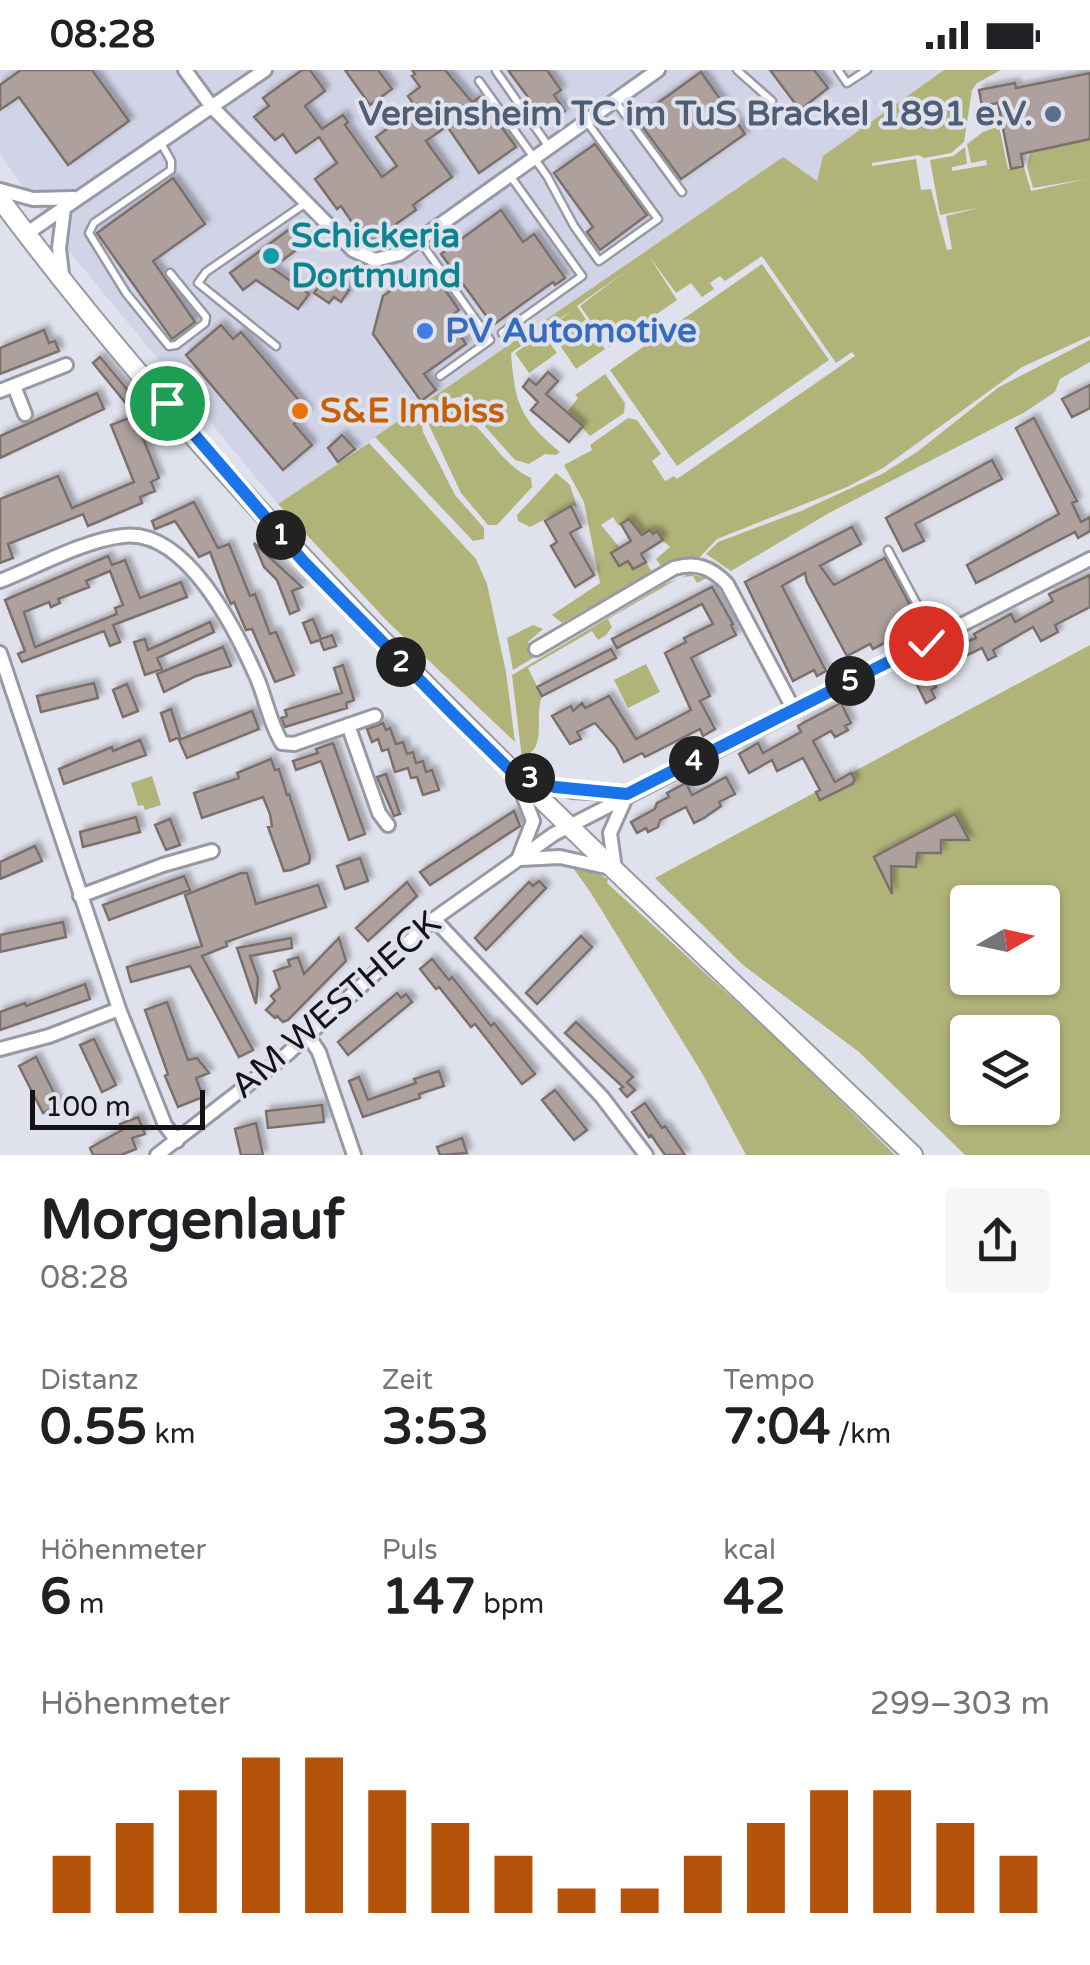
<!DOCTYPE html>
<html lang="de">
<meta charset="utf-8">
<style>
body{margin:0;font-family:"Varela Round",sans-serif;background:#f6f6f6;color:#202124;height:100vh;display:flex;flex-direction:column;font-size:38px;white-space:nowrap}
*{box-sizing:border-box;margin:0}
p{font-size:32px;color:#757577}
.icon{flex:none;width:55px;height:55px;fill:none;stroke:currentColor;stroke-width:2;stroke-linecap:round;stroke-linejoin:round}
.map{position:relative;height:1085px;overflow:hidden}
.sheet{display:flex;flex-direction:column;background:#fff;flex:1}
.sheet>*{flex:none}
.needle{width:65px;rotate:81deg}
.buttons{position:absolute;left:950px;top:815px;display:grid;gap:20px}
.buttons a{display:grid;place-items:center;width:110px;height:110px;border-radius:10px;background:#fff;box-shadow:0 2px 8px #0004;font-size:50px}
.scale{position:absolute;left:30px;bottom:25px;width:175px;box-sizing:border-box;padding-left:10px;border:5px solid #131317;border-top:0;font-size:28px;line-height:35px;white-space:nowrap;color:#131317;-webkit-text-stroke:8px #dfe1ec;paint-order:stroke}
.pin{position:absolute;display:grid;place-items:center;width:85px;height:85px;color:#fff;margin:-42px;border:5px solid #fff;border-radius:50%;box-shadow:0 2px 10px #0007}
.km{position:absolute;width:50px;height:50px;margin:-25px;border-radius:50%;background:#222;color:#fff;font-size:28px;line-height:50px;text-align:center}
.round{display:grid;place-items:center;flex:none;width:105px;height:105px;border-radius:10px;background:#f6f6f6}
.overview{display:flex;align-items:center;justify-content:space-between;height:170px;padding:0 40px}
h1{font-size:55px;font-weight:700;line-height:75px}
.stats{display:grid;grid-template-columns:repeat(3,1fr);gap:15px;height:170px;padding:10px 40px}
.stats div{display:grid;align-content:center}
.stats b{font-size:50px;font-weight:700}
.stats small{font-size:28px;font-weight:400}
.stats p{font-size:28px}
.chart{height:280px;padding:20px 40px}
.chart p{display:flex;justify-content:space-between}
.chart svg{width:100%;height:180px;margin-top:10px;stroke:#b45309;stroke-width:6}
.status{display:flex;justify-content:space-between;align-items:center;height:70px;padding:0 50px;background:#fff;direction:ltr}
.status svg{height:28px;fill:currentColor}
.map>svg:first-child{display:block}
.built{fill:#d1d3e6}
.green{fill:#b1b479;fill-rule:evenodd}
.building{fill:#aea19d;stroke:#7b6f6b;stroke-width:2.5;fill-rule:evenodd;filter:url(#shadow)}
.lines{fill:none;stroke-linecap:round;stroke-linejoin:round}
.lane-casing{stroke:#9899a4;stroke-width:11}
.street-casing{stroke:#9899a4;stroke-width:18}
.secondary-casing{stroke:#9899a4;stroke-width:22}
.lane{stroke:#fff;stroke-width:6}
.street{stroke:#fff;stroke-width:12}
.secondary{stroke:#fff;stroke-width:18}
.route-casing{stroke:#fff;stroke-width:20}
.route{stroke:#1a73e8;stroke-width:12}
.service-dot{fill:#5c6f8a;stroke:#dfe1ec;stroke-width:4}
.culture-dot{fill:#0f9aa8;stroke:#dfe1ec;stroke-width:4}
.shop-dot{fill:#3f7fe0;stroke:#dfe1ec;stroke-width:4}
.food-dot{fill:#e8710a;stroke:#dfe1ec;stroke-width:4}
.labels{text-anchor:middle;dominant-baseline:central;stroke-width:8;stroke-linejoin:round;paint-order:stroke}
.service-label{font-size:35px;font-weight:bold;fill:#4e5e75;stroke:#dfe1ec;text-anchor:end}
.culture-label{font-size:35px;font-weight:bold;fill:#0d838f;stroke:#dfe1ec;text-anchor:start}
.shop-label{font-size:35px;font-weight:bold;fill:#366cbe;stroke:#dfe1ec;text-anchor:start}
.food-label{font-size:35px;font-weight:bold;fill:#c56008;stroke:#dfe1ec;text-anchor:start}
.street-label{font-size:35px;fill:#131317;stroke:#dfe1ec}
</style>
<div class="status"><b>08:28</b><svg viewBox="0 0 49 12"><path d="M0 12V9h3v3zM5 12V6h3v6zM10 12V3h3v9zM15 12V0h3v12zM26 1h20v11H26zM47 4h2v5h-2z"/></svg></div>
<div class="map">
<svg width="1090" height="1085" viewBox="0 0 1090 1085">
<defs>
<filter id="shadow"><feDropShadow dx="4.5" dy="-4.5" stdDeviation="2.5" flood-color="#0004"/></filter>
</defs>
<rect width="100%" height="100%" fill="#dfe1ec"/>
<path class="built" d="M0,0H944L823,86L817,112L783,88L278,434L72,185L0,84Z"/>
<path class="green" d="M944,0H1001L977,13L972,20L964,72L951,83L924,88L919,85L872,93V96L916,89L921,120L931,119L947,180L952,179L946,146L978,138L940,145L930,90L953,86L965,77L967,94L952,97V101L987,95L986,90L971,93L967,74L983,62L999,56L1008,99L1024,97L1031,121L1086,109L1033,118L1027,97L1030,82L1090,69V266L1022,297L883,398L847,417L717,469L700,487L674,489L661,496L656,489L670,477L650,460L642,465L629,450L619,456L613,447L601,455L620,478L611,483L618,495L628,491L633,499L646,492L652,502L562,553L552,545L600,513L584,432L564,395L592,380L590,375L628,348L637,350L661,384L652,391L665,411L674,406L677,409L855,286L852,282L836,293L762,186L725,211L720,206L710,213L714,219L702,227L691,213L676,223L649,186L677,230L609,277L580,236L626,201L577,236L605,279L576,299L549,259L571,241L511,283C515,334 520,349 560,382L556,385L545,384L529,394L515,390L472,342L471,335L460,327C443,329 429,336 421,351L423,362L455,425L484,458V469L473,471L375,367L783,87L817,111L823,86Z
M762,194L829,290L677,396L610,300Z
M543,263L557,283L529,303L515,283Z
M1090,270V292L1060,309L1055,322L1025,342L829,443L731,501L706,484L718,472L801,441L882,404L917,382L999,317Z
M605,304L625,333L624,343L590,366L567,342L578,328L575,325Z
M451,337C484,353 499,394 531,408L532,417L497,455H488L461,423L428,353L436,343Z
M369,373L476,489L487,514L506,602L515,672L389,553L278,434Z
M556,403L570,415L577,437L572,435L530,457L518,451L517,445Z
M689,504L707,508L697,513L693,506L681,507L608,549L612,557L606,565L598,570L592,561L528,598L542,626C533,652 549,675 522,689L512,605L665,514Z
M533,555L543,559L528,572L536,586L513,600L507,568Z
M1090,575V1085H965L859,982L743,895L655,808ZM968,832H1042V908H968ZM968,962H1042V1038H968Z
M646,594L660,622L628,638L614,610Z
M152,706L161,735L145,740L143,735L138,736L131,713Z
M571,795L586,801L588,798L608,809L607,813L790,981L895,1085H746L702,1003L591,823Z"/>
<path class="building" d="M21,0H92L129,51L68,95L19,27L0,40V15Z
M302,0H310L325,21L305,36L322,59L343,45L348,52L345,55L382,107L397,96L376,67L416,38L408,26L420,17L412,6L415,4L412,0H445L472,32L480,27L516,77L479,103L447,56L426,71L452,107L413,135L416,140L372,171L363,158L358,161L341,136L337,139L315,109L337,93L319,67L296,83L283,64L275,70L254,47L269,36L263,28Z
M345,0H378L392,19L370,35Z
M508,0H547L561,20L554,25L565,41L543,57L532,41L536,38Z
M770,0H814L828,18L800,40Z
M701,2L745,64L681,109L642,56L647,53L641,45Z
M1090,3V69L1021,84L1023,96L1011,99L998,33L982,36L979,20L1015,13L1016,18Z
M595,74L647,145L600,180L587,162L593,157L554,103Z
M173,108L205,154L153,191L195,252L172,269L97,163Z
M501,140L523,172L534,164L565,208L555,215L553,212L493,255L441,184Z
M295,155L307,172L272,198L309,224L298,239L256,210L243,220L230,203Z
M414,204L421,214L434,204L459,240L448,248L466,274L424,304L436,320L421,331L373,264L383,226Z
M327,205L349,220L341,232L334,227L329,233L314,223Z
M221,255L233,269L241,262L308,341L294,354L312,375L283,400L186,285Z
M44,260L49,273L55,271L59,281L0,304V278Z
M100,287L141,336L133,342L93,293Z
M548,302L558,311L546,324L583,356L569,372L531,340L538,332L523,317L529,309L536,315Z
M1090,315V338L1072,347L1062,329Z
M97,323L104,339L0,388V366Z
M134,346L159,408L151,412L155,421L140,427L142,433L88,456L83,444L8,474L13,488L0,493V429L58,406L72,438L134,412L111,355Z
M1034,348L1077,431L1072,433L1081,452L1090,447V461L1078,468L1075,462L976,513L967,495L1059,444L1016,358Z
M342,365L355,379L338,392L328,378Z
M992,390L1002,409L915,454L924,471L903,481L886,448Z
M194,432L218,478L229,474L250,526L255,524L270,564L276,562L294,605L275,612L252,559L246,560L234,532L231,534L226,524L210,482L199,487L175,451L155,459L152,451Z
M571,436L581,457L570,463L594,505L575,517L551,476L557,472L545,451Z
M629,449L642,465L650,460L653,464L657,461L663,470L641,484L646,492L633,499L628,491L619,496L611,483L631,471L621,454Z
M852,457L861,474L820,496L834,515L885,488L920,554L873,579L870,574L847,586L807,512L805,503L782,516L826,601L817,606L814,600L793,611L745,512Z
M254,473L302,517L292,521L299,540L290,544L277,510L264,497Z
M108,486L112,495L125,490L140,528L181,512L187,527L113,555L120,572L110,576L104,561L22,592L18,584L25,581L5,530ZM110,501L123,535L115,538L117,544L35,577L24,542L49,532L51,537L60,533L58,529L89,517L86,511Z
M1090,505V537L1055,555L1058,562L1041,571L1033,557L993,580L996,586L988,590L982,578L947,595L946,591L929,599L928,597L942,584L940,582L976,568L974,564L1011,544L1015,552L1053,531L1049,524Z
M712,517L733,554L731,555L736,565L691,588L710,626L700,631L715,659L703,666L700,659L645,687L642,683L624,692L616,677L595,653L577,662L581,669L570,674L552,646L571,636L573,641L582,633L585,638L609,626L636,669L691,640L665,583L686,572L684,568L713,554L702,534L617,578L612,569Z
M313,549L321,569L332,565L336,576L324,580L320,570L311,573L303,553Z
M210,552L214,562L157,588L162,599L145,605L134,572L145,569L148,580Z
M223,577L231,596L196,606L164,622L157,604Z
M611,579L616,588L542,626L537,617Z
M924,590L936,617L931,620L935,628L926,633L909,598Z
M343,595L354,630L346,633L347,638L285,657L281,648L287,646L285,640L342,623L334,598Z
M94,613L98,628L41,642L37,626Z
M127,614L138,641L123,647L113,620Z
M841,633L851,653L845,656L848,660L835,667L831,661L813,671L835,712L851,703L855,710L852,714L820,730L816,722L820,720L803,688L777,701L772,690L749,703L739,684L758,673L763,683L801,662L798,656L803,653Z
M171,639L180,667L170,671L161,643Z
M252,641L259,659L187,688L179,670Z
M383,653L386,660L390,658L396,674L403,672L407,684L413,682L416,693L423,691L426,702L432,700L439,720L423,725L417,707L411,708L408,698L395,702L388,679L382,681L378,669L372,672L367,659Z
M140,670L146,685L64,714L59,699L112,677L113,681Z
M333,673L365,764L349,770L321,691L296,700L293,691L318,683L316,679Z
M271,689L275,700L279,699L287,725L289,724L310,787L309,793L291,800L284,801L268,757L272,756L270,744L263,727L202,748L194,723L239,708L237,703Z
M386,704L400,744L394,746L377,707Z
M726,707L735,724L719,732L721,736L704,748L694,753L686,737L660,750L658,757L648,762L646,758L637,763L631,752L655,739L657,733L669,727L667,723L686,713L692,725Z
M514,741L520,756L430,815L420,802Z
M955,744L969,770H941V783H917L916,797L891,796L892,824L874,787Z
M136,747L140,762L83,777L80,762Z
M170,749L180,775L166,780L155,755Z
M35,776L42,791L0,809V792Z
M360,788L368,811L345,819L337,796Z
M241,803H247L256,834L318,815L326,837L226,872L227,876L202,886L253,980L239,987L190,896L131,912L127,897L202,876L185,825Z
M184,806L190,820L109,850L103,835Z
M539,811L546,818L486,880L475,868L529,812L533,816Z
M407,812L417,826L368,871L356,858Z
M63,852L66,867L0,882V865Z
M581,866L592,877L537,934L526,923Z
M291,868L292,878L250,886L258,908L256,934L237,878Z
M339,868L346,891L288,950L283,952L277,946L275,948L266,940L275,931L271,926L280,918L274,901L290,896L288,890L298,887L304,904Z
M432,889L449,910L452,907L491,956L494,953L535,1004L522,1014L475,954L471,957L439,917L436,919L420,899Z
M85,914L90,929L0,960V942L25,933L26,936Z
M397,923L401,928L406,924L412,932L348,985L338,972Z
M167,932L188,990L197,988L209,1003L196,1008L203,1027L178,1037L165,1006L168,1004L145,940Z
M576,952L633,1007L627,1012L635,1020L627,1027L620,1019L623,1017L565,963Z
M94,969L116,1015L102,1022L80,975Z
M36,987L60,1035L43,1043L19,996Z
M439,1001L444,1016L419,1024L420,1028L363,1047L349,1011L359,1007L368,1030L416,1013L414,1009Z
M555,1020L587,1060L574,1070L542,1030Z
M645,1033L662,1058L665,1056L685,1085H665L651,1065L649,1067L632,1042Z
M322,1035L324,1052L268,1058L266,1041Z
M138,1047L145,1064L132,1068L136,1079L121,1085H93L90,1078L122,1060L120,1054Z
M256,1053L263,1085H241L235,1059Z
M462,1068L467,1083L440,1085L437,1077Z"/>
<g class="lines">
<defs>
<path id="lane" d="M737,0L772,31
M838,0L847,13L867,0
M496,1L549,77
M479,11L547,106L574,156L599,191L658,149L587,52
M616,32L682,122
M161,73L171,91V100L94,153L89,163L126,223L169,276L176,275L205,253L206,247L170,203
M420,171L490,270L440,306
M502,263L582,206L511,107
M276,276L198,213L206,202L306,133
M888,480L935,568"/>
<path id="street" d="M185,0L212,37L353,180L375,190L399,184L658,0
M0,120L33,129L74,128
M26,164L265,0
M62,204L59,178L64,138
M14,316L25,344
M0,321L66,295
M0,511C36,497 85,470 123,466C186,458 236,560 257,608C266,629 270,654 282,673L294,674L375,646
M536,579L674,498C696,492 711,497 727,514L794,640
M0,583L119,939L165,1055L177,1071
M348,655L379,743L388,755
M522,706L572,721L624,724
M517,709L533,751L519,787
M520,789L560,787L615,799L610,763L627,725
M80,826L163,795L212,781
M434,849L602,1027L646,1085
M307,964L319,982L354,1085
M0,979L49,966L119,939
M157,1085L286,985L434,849L554,764L1090,489"/>
<path id="secondary" d="M0,129C265,484 595,779 913,1085"/>
</defs>
<use href="#lane" class="lane-casing"/>
<use href="#street" class="street-casing"/>
<use href="#secondary" class="secondary-casing"/>
<use href="#lane" class="lane"/>
<use href="#street" class="street"/>
<use href="#secondary" class="secondary"/>
</g>
<g class="lines">
<defs>
<path id="route" d="M167,333L304,492L453,644L514,704L555,717L627,724L926,573"/>
</defs>
<use href="#route" class="route-casing"/>
<use href="#route" class="route"/>
</g>
<circle class="service-dot" cx="1053" cy="44" r="10"/>
<circle class="culture-dot" cx="271" cy="186" r="10"/>
<circle class="shop-dot" cx="425" cy="261" r="10"/>
<circle class="food-dot" cx="300" cy="341" r="10"/>
<g class="labels">
<g class="service-label">
<text x="1033" y="44">Vereinsheim TC im TuS Brackel 1891 e.V.</text>
</g>
<g class="culture-label">
<text x="291" y="166">Schickeria<tspan x="291" dy="40">Dortmund</tspan></text>
</g>
<g class="shop-label">
<text x="445" y="261">PV Automotive</text>
</g>
<g class="food-label">
<text x="320" y="341">S&amp;E Imbiss</text>
</g>
<g class="street-label">
<text transform="translate(336 935) rotate(-41)">AM WESTHECK</text>
</g>
</g>
</svg>
<div class="buttons">
<a><svg class="needle" viewBox="-14 -14 28 28"><path d="M0-13l5 13h-10z" fill="#e53935"/><path d="M0 13l5-13h-10z" fill="#757577"/></svg></a>
<a><svg class="icon" aria-label="layers" viewBox="0 0 24 24"><path d="M12 4l9 5-9 5-9-5zM3 14l9 5 9-5"/></svg></a>
</div>
<div class="scale">100 m</div>
<div class="pin" style="left:167px;top:333px;background:#1e9e55"><svg class="icon" aria-label="arrive" viewBox="0 0 24 24"><path d="M6 21V4h12l-3 4 3 4H6"/></svg></div>
<div class="pin" style="left:926px;top:573px;background:#d93025"><svg class="icon" aria-label="check" viewBox="0 0 24 24"><path d="M5 12l5 5 9-10"/></svg></div>
<b class="km" style="left:281px;top:465px">1</b>
<b class="km" style="left:401px;top:592px">2</b>
<b class="km" style="left:530px;top:708px">3</b>
<b class="km" style="left:694px;top:691px">4</b>
<b class="km" style="left:850px;top:611px">5</b>
</div>
<section class="sheet">
<div class="overview"><div><h1>Morgenlauf</h1><p>08:28</p></div><a class="round"><svg class="icon" aria-label="share" viewBox="0 0 24 24"><path d="M12 15V3M7 8l5-5 5 5M5 13v7h14v-7"/></svg></a></div>
<div class="stats">
<div><p>Distanz</p><b>0.55<small> km</small></b></div>
<div><p>Zeit</p><b>3:53</b></div>
<div><p>Tempo</p><b>7:04<small> /km</small></b></div>
</div>
<div class="stats">
<div><p>Höhenmeter</p><b>6<small> m</small></b></div>
<div><p>Puls</p><b>147<small> bpm</small></b></div>
<div><p>kcal</p><b>42</b></div>
</div>
<div class="chart"><p><span>Höhenmeter</span>299–303 m</p>
<svg viewBox="0 0 160 44" preserveAspectRatio="none"><path d="M5 44V30M15 44V22M25 44V14M35 44V6M45 44V6M55 44V14M65 44V22M75 44V30M85 44V38M95 44V38M105 44V30M115 44V22M125 44V14M135 44V14M145 44V22M155 44V30"/></svg>
</div>
</section>
